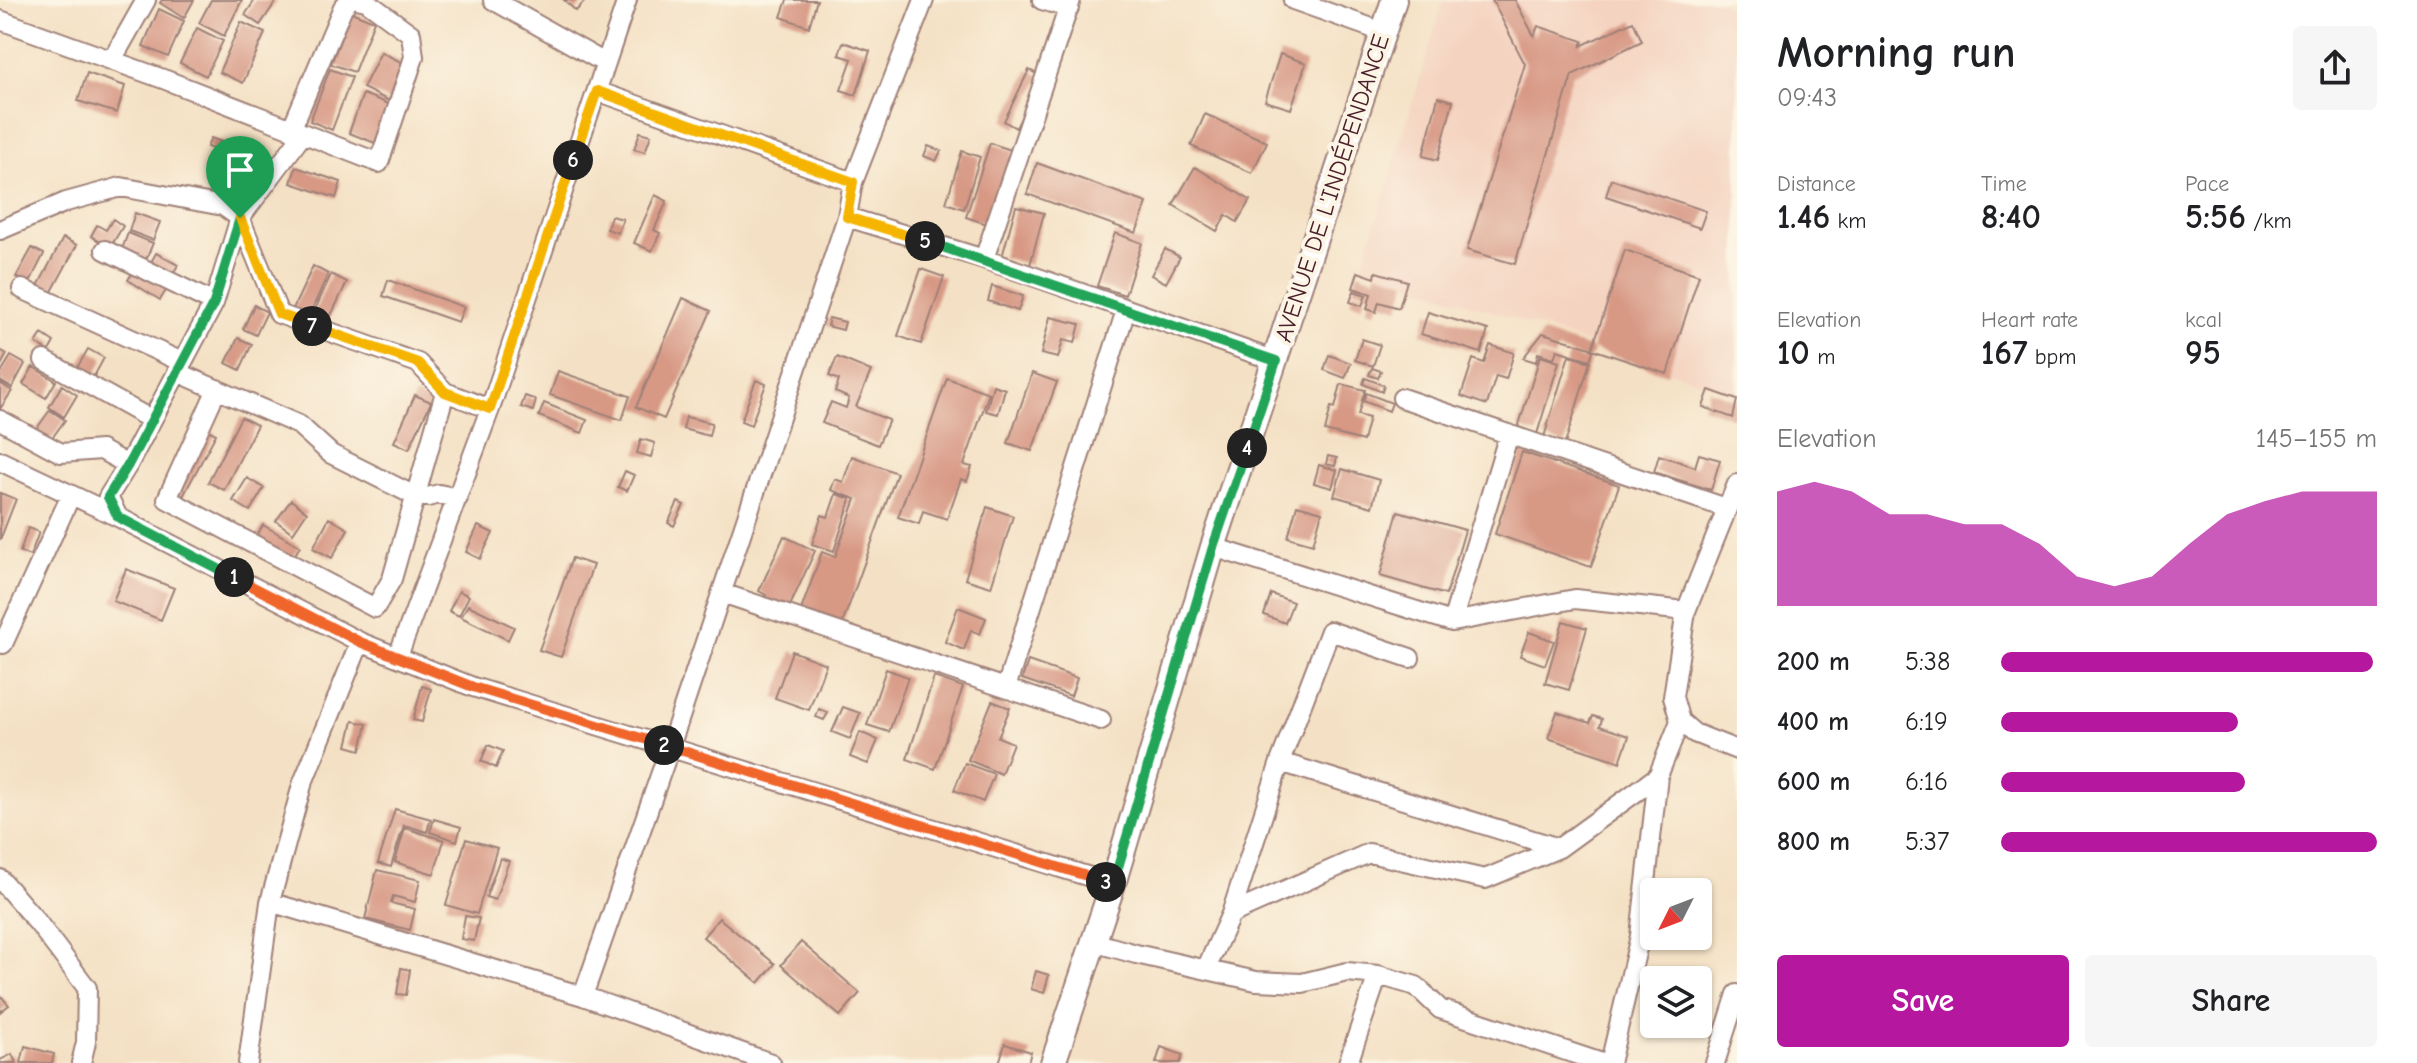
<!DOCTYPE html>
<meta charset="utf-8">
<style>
body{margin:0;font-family:"Comic Neue",sans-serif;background:#f6f6f6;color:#202124;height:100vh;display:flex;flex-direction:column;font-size:30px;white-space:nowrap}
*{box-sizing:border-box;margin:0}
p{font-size:26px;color:#757577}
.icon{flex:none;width:44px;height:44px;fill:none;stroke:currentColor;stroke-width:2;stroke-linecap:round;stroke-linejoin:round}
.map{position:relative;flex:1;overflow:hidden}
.sheet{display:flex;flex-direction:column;background:#fff;width:680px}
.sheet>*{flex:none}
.needle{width:52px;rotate:228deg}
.fabs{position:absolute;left:1640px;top:878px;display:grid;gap:16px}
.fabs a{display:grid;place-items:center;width:72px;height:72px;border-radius:8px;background:#fff;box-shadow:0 2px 6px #0004;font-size:40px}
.pin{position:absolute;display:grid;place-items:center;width:68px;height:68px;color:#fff;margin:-82px -34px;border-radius:50% 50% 50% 0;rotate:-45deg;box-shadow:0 0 8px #0007}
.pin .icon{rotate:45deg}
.km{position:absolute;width:40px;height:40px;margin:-20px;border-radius:50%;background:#222;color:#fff;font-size:22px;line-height:40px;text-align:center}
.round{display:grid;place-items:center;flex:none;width:84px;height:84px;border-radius:8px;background:#f6f6f6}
.summary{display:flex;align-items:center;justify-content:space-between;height:136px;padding:0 40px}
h1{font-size:44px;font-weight:600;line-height:60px}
.figures{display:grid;grid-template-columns:repeat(3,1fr);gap:12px;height:136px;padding:8px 40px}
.figures div{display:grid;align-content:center}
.figures b{font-size:34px;font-weight:600}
.figures small{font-size:22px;font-weight:400}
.figures p{font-size:22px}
.chart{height:224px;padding:16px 40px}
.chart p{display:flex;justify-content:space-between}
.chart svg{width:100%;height:144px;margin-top:8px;fill:#b5179e;opacity:.7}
.cta{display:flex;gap:16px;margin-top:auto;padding:16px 40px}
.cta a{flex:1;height:92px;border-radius:8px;background:#b5179e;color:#fff;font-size:32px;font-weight:600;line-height:92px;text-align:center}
.cta a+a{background:#f6f6f6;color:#202124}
ul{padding:0 40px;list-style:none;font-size:26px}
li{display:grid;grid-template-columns:128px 96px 1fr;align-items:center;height:60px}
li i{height:20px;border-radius:10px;background:#b5179e}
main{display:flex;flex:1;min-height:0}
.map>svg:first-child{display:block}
.built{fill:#f4d3c0}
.building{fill:#d79884}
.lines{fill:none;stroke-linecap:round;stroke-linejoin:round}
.minor-casing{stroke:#9f8078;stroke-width:22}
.major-casing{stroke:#9f8078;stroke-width:28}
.minor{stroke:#fff;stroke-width:18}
.major{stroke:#fff;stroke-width:24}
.split-1-casing{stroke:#fff;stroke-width:16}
.split-2-casing{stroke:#fff;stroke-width:16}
.split-3-casing{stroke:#fff;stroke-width:16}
.split-4-casing{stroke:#fff;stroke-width:16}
.split-5-casing{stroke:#fff;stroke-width:16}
.split-6-casing{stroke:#fff;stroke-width:16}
.split-7-casing{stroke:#fff;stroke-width:16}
.split-8-casing{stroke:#fff;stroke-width:16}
.split-1{stroke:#22a559;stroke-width:10}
.split-2{stroke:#f0652b;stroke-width:10}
.split-3{stroke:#f0652b;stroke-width:10}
.split-4{stroke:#22a559;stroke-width:10}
.split-5{stroke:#22a559;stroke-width:10}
.split-6{stroke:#f5b400;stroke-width:10}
.split-7{stroke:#f5b400;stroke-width:10}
.split-8{stroke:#f5b400;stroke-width:10}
.labels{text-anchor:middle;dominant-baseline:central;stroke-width:8;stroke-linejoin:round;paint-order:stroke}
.street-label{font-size:24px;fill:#4a1f2b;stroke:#fcf5e5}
</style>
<main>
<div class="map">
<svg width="1737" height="1063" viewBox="0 0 1737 1063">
<rect width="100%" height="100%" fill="#fcf5e5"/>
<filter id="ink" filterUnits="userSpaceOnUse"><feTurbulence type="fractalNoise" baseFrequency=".0125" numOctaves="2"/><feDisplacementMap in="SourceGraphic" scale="16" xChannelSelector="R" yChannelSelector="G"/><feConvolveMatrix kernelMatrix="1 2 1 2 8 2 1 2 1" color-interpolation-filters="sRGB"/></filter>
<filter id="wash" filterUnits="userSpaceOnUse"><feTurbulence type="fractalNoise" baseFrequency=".006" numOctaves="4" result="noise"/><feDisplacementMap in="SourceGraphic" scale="32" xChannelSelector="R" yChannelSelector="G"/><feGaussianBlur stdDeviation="1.8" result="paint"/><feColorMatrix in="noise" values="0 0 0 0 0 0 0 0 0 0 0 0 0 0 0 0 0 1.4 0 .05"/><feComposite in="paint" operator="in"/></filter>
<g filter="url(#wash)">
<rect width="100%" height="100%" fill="#f4e1c5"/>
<path class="built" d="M1444,0H1715L1737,10V394L1362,267Z"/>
<g id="blocks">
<path class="building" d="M162,0H194L184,18L160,3Z
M211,0H242L224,36L199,23Z
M255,0H277L260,25L245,15Z
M564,0H586L576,11Z
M787,0H817L809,27L781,17Z
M1492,0H1515L1534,36L1538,26L1583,41L1581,46L1633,21L1642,41L1572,75L1515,264L1467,250L1525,64Z
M159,9L184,21L168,57L143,46Z
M351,12L374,21L354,72L331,64Z
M241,22L265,33L243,83L219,72Z
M197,28L223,41L206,76L180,63Z
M843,42L870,51L856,95L841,90L852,59L839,55Z
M381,52L409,66L391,102L363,88Z
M1280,54L1306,63L1291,109L1265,101Z
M330,69L352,77L332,130L310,121Z
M1029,70L1041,76L1016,128L1004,121Z
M87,73L125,86L117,113L78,101Z
M363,94L389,104L375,143L349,133Z
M1438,97L1453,101L1438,160L1423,156Z
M1205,114L1267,142L1252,173L1191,146Z
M640,132L651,135L645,152L634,149Z
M211,138L270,161L266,170L207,147Z
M990,143L1014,151L990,225L966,217Z
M928,146L941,151L936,161L924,156Z
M962,151L980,157L964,209L946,203Z
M1037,163L1147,203L1136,233L1027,194Z
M296,167L341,182L336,198L291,183Z
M1195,167L1250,200L1237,222L1226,215L1217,231L1173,205Z
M1611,179L1706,211L1700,228L1606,196Z
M655,195L667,201L654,230L660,233L652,251L634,243Z
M1016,206L1044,213L1030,265L1002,257Z
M135,213L160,222L153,240L129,231Z
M611,216L623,219L618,233L607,229Z
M113,219L123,226L110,248L91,236L97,225L106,230Z
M128,233L153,243L145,262L121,252Z
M1115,233L1142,243L1125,295L1097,286Z
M63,238L77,245L49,297L36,290Z
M32,248L44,254L29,284L16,277Z
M1165,249L1180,257L1166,283L1151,275Z
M1625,250L1699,275L1667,374L1592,349Z
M156,253L178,265L172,276L150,264Z
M313,266L328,274L307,321L291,313Z
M921,269L944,277L921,344L898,336Z
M134,270L167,289L160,300L128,280Z
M1358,272L1375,278L1376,272L1407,281L1399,308L1379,302L1376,312L1367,309L1371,294L1353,288Z
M331,274L347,282L325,328L310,321Z
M388,280L464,307L458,322L383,296Z
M992,286L1023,296L1018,311L988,301Z
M1354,291L1366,295L1362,306L1350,302Z
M683,298L711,311L664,419L636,407Z
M254,305L267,312L256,335L243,329Z
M1428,312L1488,330L1481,353L1421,334Z
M1050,317L1080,324L1075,343L1063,340L1058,358L1041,354Z
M829,318L845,322L843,330L827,326Z
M1543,333L1590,348L1593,351L1590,360L1557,350L1554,358L1538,353L1536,362L1523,358Z
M42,334L54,342L49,351L36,343Z
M238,338L252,344L240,370L226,363Z
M1362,339L1380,345L1373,366L1355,360Z
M1490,345L1514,353L1506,379L1496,376L1487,405L1461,396L1473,359L1484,363Z
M88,349L104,358L91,382L74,373Z
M0,350L7,354L0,367Z
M1329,355L1351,363L1345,378L1324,370Z
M1569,355L1590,362L1565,444L1544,437Z
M11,356L25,364L12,388L0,381V374Z
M1540,356L1559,362L1537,434L1518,428Z
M837,357L871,371L856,407L889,420L878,445L822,423L831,402L846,408L849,398L835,392L839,380L829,376Z
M33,367L56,381L46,398L23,384Z
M1372,368L1381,371L1378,378L1369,375Z
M558,371L630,396L622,420L550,395Z
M1032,373L1057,382L1032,451L1008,443Z
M947,378L989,393L964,465L972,467L967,481L961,479L947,519L923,511L919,524L898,517Z
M1365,378L1384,385L1382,392L1363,384Z
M756,380L766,384L751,425L741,421Z
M0,383L12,391L0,409Z
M1341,384L1365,390L1358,415L1369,418L1363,441L1325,431L1331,407L1335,408Z
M62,385L77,395L64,417L49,407Z
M993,385L1005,389L998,414L986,411Z
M1709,390L1737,400L1733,418L1703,407Z
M1366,393L1392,403L1389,411L1363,401Z
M415,395L431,402L409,449L394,442Z
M525,396L536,400L533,411L521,407Z
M544,403L587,420L582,433L539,416Z
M50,410L65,420L50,441L35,431Z
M241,417L257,425L224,490L208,482Z
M686,417L712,423L709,436L683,429Z
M204,428L216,434L181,500L170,493Z
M641,439L655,443L651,457L637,453Z
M1522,452L1619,485L1591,567L1495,534Z
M1699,454L1720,460L1711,490L1654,472L1659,455L1695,467Z
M852,456L897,473L840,630L799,616L822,552L835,557L856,499L831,490L835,479L843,482Z
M1328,456L1337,458L1335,466L1326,464Z
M1319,465L1337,470L1332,488L1314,483Z
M1342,469L1379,480L1372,507L1334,496Z
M625,471L634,475L627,491L618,487Z
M247,478L264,488L250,511L233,501Z
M0,493L16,499L0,540Z
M836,494L851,499L834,551L812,544L822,515L828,517Z
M291,500L307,512L293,533L276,521Z
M678,502L684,505L674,526L668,523Z
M1297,505L1322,512L1313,544L1288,537Z
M987,507L1013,516L991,587L965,579Z
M1398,511L1465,530L1446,595L1380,576Z
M329,518L348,529L332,558L313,548Z
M263,525L300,546L292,560L255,539Z
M478,526L493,533L480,559L466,552Z
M28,528L39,532L30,556L20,552Z
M784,536L815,551L785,617L761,606L766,595L759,591Z
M572,558L593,565L561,657L539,650Z
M126,569L174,588L161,620L113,601Z
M459,591L469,596L459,616L449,611Z
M1271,594L1293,602L1285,623L1264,615Z
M468,605L514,627L508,640L461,617Z
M958,607L986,618L980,634L971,630L964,650L945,642Z
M1563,621L1587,628L1569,690L1545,683Z
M1529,632L1554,641L1545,665L1520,656Z
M792,651L826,664L809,710L775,698Z
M1028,661L1077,678L1071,696L1022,679Z
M886,669L908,677L889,732L867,725Z
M934,677L963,687L935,769L907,759Z
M422,686L431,689L422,722L413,720Z
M992,701L1010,708L998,737L1013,743L1001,774L968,760Z
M843,707L860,713L850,739L832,732Z
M819,709L828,713L824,720L816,717Z
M1557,712L1590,723L1593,716L1602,719L1600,726L1629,736L1620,762L1548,738Z
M353,721L367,724L361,750L347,746Z
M860,732L878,740L868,764L850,757Z
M488,745L503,751L496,768L481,761Z
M965,763L994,774L983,802L954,790Z
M395,809L431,819L427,832L404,825L391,867L378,863Z
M434,819L461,827L457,841L430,832Z
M405,828L444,840L434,874L395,862Z
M466,839L497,848L477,914L446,905Z
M500,858L509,861L495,900L486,897Z
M377,870L420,880L415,902L393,896L391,903L415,909L410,930L365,919Z
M465,916L479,918L474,941L461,939Z
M719,918L775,964L759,983L703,937Z
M801,942L860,993L840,1016L781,965Z
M401,968L410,970L406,995L397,994Z
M1036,971L1049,975L1044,993L1031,989Z
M0,995L9,1005L0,1012Z
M1005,1044L1031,1052L1028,1063H999Z
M25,1046L54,1054L52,1063H21Z
M1161,1047L1183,1055L1180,1063H1156Z
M12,1054L16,1063H0V1060Z"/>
</g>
</g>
<g filter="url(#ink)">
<use href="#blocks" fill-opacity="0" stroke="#9f8078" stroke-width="2"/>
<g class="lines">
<defs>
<path id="minor" d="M493,0L605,63
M1042,0L1069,8
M1293,0L1383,32
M0,20L166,80L379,163L414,57L411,34L366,1L361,0
M112,60L146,0
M291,130L343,7L350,0
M853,182L924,0
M847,217L984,259L1276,361
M0,230L66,202L121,187L223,206L240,218L279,314L418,363L445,392L490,409
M105,250L214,303
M984,259L1071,0
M22,289L182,362
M44,360L152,420
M177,372L299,425L331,454L417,497H428L439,494L458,498
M217,389L167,499L375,608L392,579L445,392
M1402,398L1726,508
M0,420L61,453L101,450L128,465
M0,461L118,517L360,642L473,687L1113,884
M1737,484L1686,611L1673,697L1680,721L1694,733L1737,750
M118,517L108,497L128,465L214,303L240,218L303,134
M1213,547L1452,622L1575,599L1686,611
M722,593L1101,720
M1452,622L1509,434
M0,643L3,644L71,495
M398,656L490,409L627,0
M1006,688L1126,310
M1280,762L1559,848
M0,879L38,923L87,988L86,1042L81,1063
M270,902L583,996L771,1063
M1231,914L1369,853L1485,879L1559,848L1658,776
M1093,942L1136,954L1256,981L1302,983L1347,972L1378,975L1416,986L1440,1009L1602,1063
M1206,969L1231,914L1280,762L1330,631L1410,658
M583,996L670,747L847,217L853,182L597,91
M248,1063L270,902L302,785L360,642
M1348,1063L1378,975
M1610,1063L1640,936L1658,776L1680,721
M1715,1063L1737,994"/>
<path id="major" d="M1053,1063L1113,884L1213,547L1394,0"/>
</defs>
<use href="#minor" class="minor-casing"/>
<use href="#major" class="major-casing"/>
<use href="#minor" class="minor"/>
<use href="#major" class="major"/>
</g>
</g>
<g class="lines" filter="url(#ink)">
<defs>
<path id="split-1" d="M234,577L118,517L108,497L128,465L214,303L240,218"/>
<path id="split-2" d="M234,577L360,642L473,687L664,745"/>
<path id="split-3" d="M664,745L1106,882"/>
<path id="split-4" d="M1106,882L1113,884L1213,547L1247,448"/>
<path id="split-5" d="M925,241L1276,361L1247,448"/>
<path id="split-6" d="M573,160L597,91L853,182L847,217L925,241"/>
<path id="split-7" d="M312,326L418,363L445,392L490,409L573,160"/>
<path id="split-8" d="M240,218L279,314L312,326"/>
</defs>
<use href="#split-1" class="split-1-casing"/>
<use href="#split-2" class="split-2-casing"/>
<use href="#split-3" class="split-3-casing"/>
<use href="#split-4" class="split-4-casing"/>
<use href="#split-5" class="split-5-casing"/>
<use href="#split-6" class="split-6-casing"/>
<use href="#split-7" class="split-7-casing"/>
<use href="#split-8" class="split-8-casing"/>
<use href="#split-1" class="split-1"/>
<use href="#split-2" class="split-2"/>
<use href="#split-3" class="split-3"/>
<use href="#split-4" class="split-4"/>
<use href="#split-5" class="split-5"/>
<use href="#split-6" class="split-6"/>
<use href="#split-7" class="split-7"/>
<use href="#split-8" class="split-8"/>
</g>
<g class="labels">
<g class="street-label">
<text transform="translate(1332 188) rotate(-72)">AVENUE DE L'INDÉPENDANCE</text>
</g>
</g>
</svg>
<div class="fabs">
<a><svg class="needle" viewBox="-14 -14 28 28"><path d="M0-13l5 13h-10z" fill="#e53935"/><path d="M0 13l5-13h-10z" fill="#757577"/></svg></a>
<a><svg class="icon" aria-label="layers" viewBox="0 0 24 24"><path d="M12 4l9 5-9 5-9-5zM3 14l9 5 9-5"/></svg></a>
</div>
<div class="pin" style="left:240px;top:218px;background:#1e9e55"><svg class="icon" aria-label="arrive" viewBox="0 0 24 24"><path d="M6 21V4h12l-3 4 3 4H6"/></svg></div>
<b class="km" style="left:234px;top:577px">1</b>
<b class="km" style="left:664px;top:745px">2</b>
<b class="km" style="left:1106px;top:882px">3</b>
<b class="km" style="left:1247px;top:448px">4</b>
<b class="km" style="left:925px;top:241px">5</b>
<b class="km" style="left:573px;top:160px">6</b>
<b class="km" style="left:312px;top:326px">7</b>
</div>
<section class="sheet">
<div class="summary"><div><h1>Morning run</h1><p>09:43</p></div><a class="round"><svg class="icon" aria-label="share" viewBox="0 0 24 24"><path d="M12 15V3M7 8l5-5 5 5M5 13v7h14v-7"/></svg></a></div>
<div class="figures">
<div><p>Distance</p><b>1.46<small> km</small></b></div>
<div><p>Time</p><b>8:40</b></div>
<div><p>Pace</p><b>5:56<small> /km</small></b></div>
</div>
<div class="figures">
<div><p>Elevation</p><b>10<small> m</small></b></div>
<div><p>Heart rate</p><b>167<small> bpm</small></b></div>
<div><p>kcal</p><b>95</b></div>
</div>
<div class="chart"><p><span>Elevation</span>145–155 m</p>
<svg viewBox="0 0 160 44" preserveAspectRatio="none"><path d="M0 44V9L10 6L20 9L30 16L40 16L50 19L60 19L70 25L80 35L90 38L100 35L110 25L120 16L130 12L140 9L150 9L160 9V44z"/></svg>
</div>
<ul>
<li><b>200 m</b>5:38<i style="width:99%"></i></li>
<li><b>400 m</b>6:19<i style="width:63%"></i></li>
<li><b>600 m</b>6:16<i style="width:65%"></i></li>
<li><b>800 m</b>5:37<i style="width:100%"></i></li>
</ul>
<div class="cta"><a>Save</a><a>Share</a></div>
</section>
</main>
